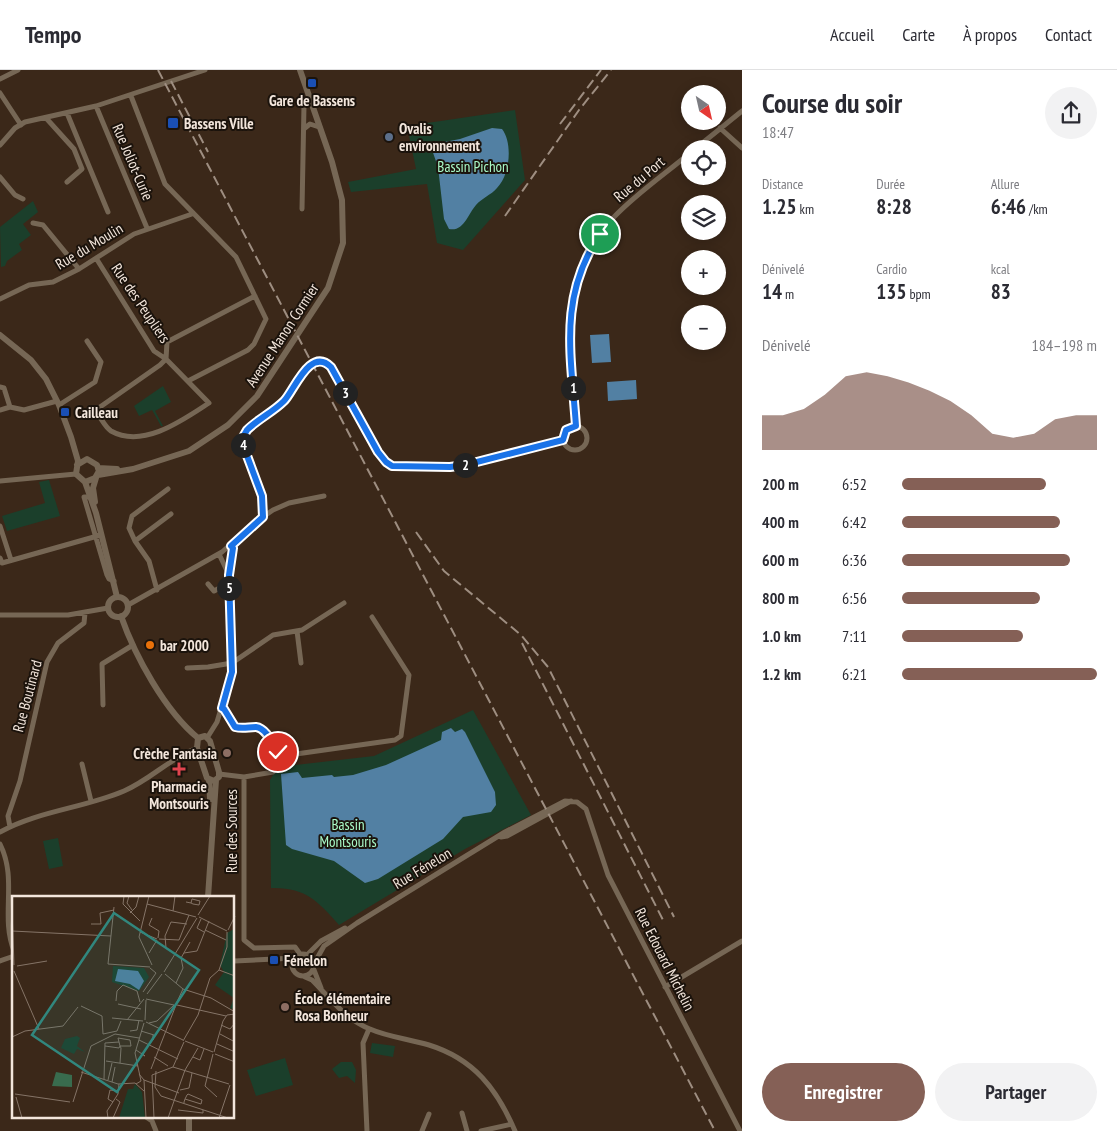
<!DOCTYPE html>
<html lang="fr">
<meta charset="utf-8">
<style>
body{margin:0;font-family:"PT Sans Narrow",sans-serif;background:#f2f2f3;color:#2b2b33;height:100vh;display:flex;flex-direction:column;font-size:19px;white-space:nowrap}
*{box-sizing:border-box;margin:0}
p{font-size:16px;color:#7c7c81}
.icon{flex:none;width:28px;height:28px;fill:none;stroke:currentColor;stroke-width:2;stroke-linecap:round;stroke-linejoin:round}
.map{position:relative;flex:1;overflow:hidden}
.panel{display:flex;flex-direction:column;background:#fff;width:375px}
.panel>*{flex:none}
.needle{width:32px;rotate:146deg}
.controls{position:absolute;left:681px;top:15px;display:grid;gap:10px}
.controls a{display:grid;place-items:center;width:45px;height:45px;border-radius:50%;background:#fff;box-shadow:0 2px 12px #0003;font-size:25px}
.pin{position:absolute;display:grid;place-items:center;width:42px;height:42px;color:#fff;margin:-21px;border:2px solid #fff;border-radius:50%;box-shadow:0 1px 5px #0007}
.km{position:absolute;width:25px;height:25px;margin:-12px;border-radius:50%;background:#222;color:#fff;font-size:14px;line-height:25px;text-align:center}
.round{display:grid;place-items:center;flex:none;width:52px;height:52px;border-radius:26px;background:#f2f2f3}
.overview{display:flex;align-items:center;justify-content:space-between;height:85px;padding:0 20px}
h1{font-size:28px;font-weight:700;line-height:38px}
.stats{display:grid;grid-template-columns:repeat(3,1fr);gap:8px;height:85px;padding:5px 20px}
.stats div{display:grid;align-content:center}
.stats b{font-size:21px;font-weight:700}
.stats small{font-size:14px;font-weight:400}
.stats p{font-size:14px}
.chart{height:140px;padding:10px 20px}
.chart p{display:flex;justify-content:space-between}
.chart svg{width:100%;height:90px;margin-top:5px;fill:#856056;opacity:.7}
.cta{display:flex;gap:10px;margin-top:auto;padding:10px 20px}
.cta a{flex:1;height:58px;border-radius:30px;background:#856056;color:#fff;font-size:20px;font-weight:700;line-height:58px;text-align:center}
.cta a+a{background:#f2f2f3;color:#2b2b33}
ul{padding:0 20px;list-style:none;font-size:16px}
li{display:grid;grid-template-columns:80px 60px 1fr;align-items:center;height:38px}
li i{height:12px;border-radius:6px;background:#856056}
header{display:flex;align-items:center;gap:30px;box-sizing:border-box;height:70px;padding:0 25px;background:#fff;border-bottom:1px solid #e1e1e2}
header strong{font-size:24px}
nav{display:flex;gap:28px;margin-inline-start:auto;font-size:18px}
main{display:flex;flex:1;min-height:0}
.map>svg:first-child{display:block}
.green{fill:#1b3f2b}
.water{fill:#5280a3}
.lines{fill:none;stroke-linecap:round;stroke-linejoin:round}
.minor{stroke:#766755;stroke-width:5}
.tertiary{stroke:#766755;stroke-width:6}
.rail{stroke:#9e8e81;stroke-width:2;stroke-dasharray:10 5;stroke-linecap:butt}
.route-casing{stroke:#fff;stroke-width:10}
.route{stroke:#1a73e8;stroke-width:6}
.transit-dot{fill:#1a4fb4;stroke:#1b130c;stroke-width:2}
.service-dot{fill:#5c6f8a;stroke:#1b130c;stroke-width:2}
.food-dot{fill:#e8710a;stroke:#1b130c;stroke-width:2}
.education-dot{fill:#8d6e63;stroke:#1b130c;stroke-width:2}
.health-dot{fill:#e0444e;stroke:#1b130c;stroke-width:2}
.labels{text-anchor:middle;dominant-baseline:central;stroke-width:4;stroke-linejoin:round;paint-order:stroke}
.poi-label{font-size:15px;font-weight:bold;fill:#f3e6dc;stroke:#1b130c;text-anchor:start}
.street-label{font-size:15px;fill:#f3e6dc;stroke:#1b130c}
.park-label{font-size:15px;fill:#a9fac8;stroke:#1b130c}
.inset-road{fill:none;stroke:#857467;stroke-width:1}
.view{fill:#31877e;fill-opacity:0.15;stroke:#31877e;stroke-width:2.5}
.inset-edge{fill:none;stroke:#f3e6dc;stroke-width:2.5}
</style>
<header>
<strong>Tempo</strong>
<nav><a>Accueil</a><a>Carte</a><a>À propos</a><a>Contact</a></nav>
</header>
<main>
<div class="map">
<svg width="742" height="1061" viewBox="0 0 742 1061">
<rect width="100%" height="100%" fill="#3b2819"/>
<path class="green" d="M515,40L525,110L463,180L437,173L427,114L351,122L348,112L416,99L407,56Z
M33,131L38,142L23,154L31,165L19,174L22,180L7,191L5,196L1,197L0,157Z
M163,316L171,332L155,341L163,356H161L152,340L139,346L134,336Z
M49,410L60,446L7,461L2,446L45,433L39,412Z
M473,640L531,745L465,779L339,855C318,831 305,817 271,818L270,710L278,697L374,686Z
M58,768L63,796L49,799L43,771Z
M372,973L395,976L393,987L370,983Z
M285,988L293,1015L256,1026L247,1000Z
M341,992H352L356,1000L355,1013L347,1006L339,1008L332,999Z"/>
<path class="water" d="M492,58L502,59C513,73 510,105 497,118C491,125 482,128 476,135C468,144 464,162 449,159L444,149L438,97L431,77L434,74L460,69Z
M609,264L611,292L592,293L590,265Z
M636,310L637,329L608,331L607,312Z
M451,658L455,662L462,659L465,662L495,722L496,735L491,742L463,747L443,769L378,809L365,813L334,791L292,779L286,775L281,704L298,702L302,708L332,705L334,707L353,705L386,695L441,670L442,662Z"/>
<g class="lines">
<path class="minor" d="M0,9L18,0
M0,23L21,55
M131,26L165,114L236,187L266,249L254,274L248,280L188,311
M96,36L147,158
M67,43L108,142
M46,48L74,79L82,99L67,112
M305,58L310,54L319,57
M720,58L742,78
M0,75L15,58L25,52L96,36L205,0
M695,79L742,41
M0,107L15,125L23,129
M302,139L304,35L310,31
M33,153L43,155L79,199
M96,188L154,281L166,289L209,333C183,350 143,379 111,361C106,358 102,350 99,346L100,337L160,295L166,289L167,272L255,226
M0,229L29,215L53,212L79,199L134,164L192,144
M0,317L4,318L10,337
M59,335L95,312L101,292L87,271
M0,340L10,337L24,340L57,331
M576,356C570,281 556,207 614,147C637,123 665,104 690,83
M563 368a12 12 0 1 1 24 0a12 12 0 1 1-24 0Z
M0,411L76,404
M89,427H84L107,505L109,509L114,511
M263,447L262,426L243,375C244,352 271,345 285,331C294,321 310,276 331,297C343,319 372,385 392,396L465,395L563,370
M0,456L11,490
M135,471L171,444
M219,484L229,505
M0,488L2,493L101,465
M208,514L214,521L229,513
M157,520L149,491L135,471L129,458L132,446L168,419
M128,535L222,482L257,451L273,440L289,433L324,426
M0,545H68L108,538
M297,561L301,593
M187,598L208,597L232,593L273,565L302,560L344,533
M103,635L102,594L133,575
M222,638L225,639L235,657C243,660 252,656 259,658C272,663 270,679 289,685L395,670L401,666L409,605L372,547
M207,668L217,652L232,602L229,505L233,478L231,476
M82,694L91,731
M219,704L244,707L273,702L289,685
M244,707V870L254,878L295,877L300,884
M10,757L8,746L20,711L47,592L58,573L84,553L85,543
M0,762C38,741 84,738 124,721C150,710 170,688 197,678
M501,767L507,766L571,731
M0,774C18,810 0,846 14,881
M292 895a11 11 0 1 1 22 0a11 11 0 1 1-22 0Z
M308,884L321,871L345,858
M0,891L14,886
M234,891L295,888
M315,892L324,876L357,853L505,762L565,731L577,732L586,739L608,805L740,1061
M314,900L321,918
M305,907L312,910C329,927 346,950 370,959C388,967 409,969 429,975C474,989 497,1019 515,1061
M665,917L742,871
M462,1043L467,1061
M146,1047L152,1051L156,1061
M367,1061L363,973L369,959
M422,1061L429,1044
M481,1061L512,1054"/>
<path class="tertiary" d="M0,265L31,290L46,309L59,335L71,367L78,391L76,404L85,412L96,443L117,527
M77,395L87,389L97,395L99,401L95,408L85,412
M98,398L117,399
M98,405L133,399L189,381L228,355L257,326L328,218L343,173L342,130L332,92L300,0
M95,432L93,418L96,408
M108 537a10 10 0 1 1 20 0a10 10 0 1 1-20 0Z
M121,546C135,586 165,641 198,668
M205,666L210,671L219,702V707L214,711L207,708L197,678L198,668Z
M209,710L210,729
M208,827L216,710
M189,1047V1061"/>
<path class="rail" d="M158,0L715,1061
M171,11L208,82
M560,54L601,0
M505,146L579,40L611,0
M416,462L444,501L521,565L548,597L674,847
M522,573L664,852"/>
</g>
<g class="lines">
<defs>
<path id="route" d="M278,682C273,674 266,658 256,657C248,657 243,659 235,657L224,639L222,638L232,602L229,505L233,478L231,476L263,447L262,426L243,375V367L247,360C258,349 273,342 284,331C294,321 310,276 331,297L378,382L386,392L392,396L450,397L465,395L563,370L566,360L576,356C571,284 558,227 600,164"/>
</defs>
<use href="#route" class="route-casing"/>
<use href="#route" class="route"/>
</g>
<g class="transit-dot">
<rect x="307" y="8" width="10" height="10" rx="2.5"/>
<rect x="167" y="47" width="12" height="12" rx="2.5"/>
<rect x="60" y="337" width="10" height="10" rx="2.5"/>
<rect x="269" y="885" width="10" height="10" rx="2.5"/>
</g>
<circle class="service-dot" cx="389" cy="67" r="5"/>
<circle class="food-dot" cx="150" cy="575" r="5"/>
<g class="education-dot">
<circle cx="227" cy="683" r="5"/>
<circle cx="285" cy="937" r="5"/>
</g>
<path class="health-dot" d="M176.5 691.5h5v5h5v5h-5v5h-5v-5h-5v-5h5z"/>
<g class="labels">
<g class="poi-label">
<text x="312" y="30" text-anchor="middle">Gare de Bassens</text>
<text x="184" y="53">Bassens Ville</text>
<text x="399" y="58">Ovalis<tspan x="399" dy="17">environnement</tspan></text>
<text x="75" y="342">Cailleau</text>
<text x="160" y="575">bar 2000</text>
<text x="217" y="683" text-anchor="end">Crèche Fantasia</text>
<text x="179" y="716" text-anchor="middle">Pharmacie<tspan x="179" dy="17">Montsouris</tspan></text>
<text x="284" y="890">Fénelon</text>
<text x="295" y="928">École élémentaire<tspan x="295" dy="17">Rosa Bonheur</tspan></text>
</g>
<g class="street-label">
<text transform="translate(133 92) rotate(67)">Rue Joliot-Curie</text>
<text transform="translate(639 109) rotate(-40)">Rue du Port</text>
<text transform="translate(89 176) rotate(-31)">Rue du Moulin</text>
<text transform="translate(141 233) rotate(56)">Rue des Peupliers</text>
<text transform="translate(282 265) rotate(-57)">Avenue Manon Cormier</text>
<text transform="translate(27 626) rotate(-75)">Rue Boutinard</text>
<text transform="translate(231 761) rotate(-90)">Rue des Sources</text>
<text transform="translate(422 798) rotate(-31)">Rue Fénelon</text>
<text transform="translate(665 889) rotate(63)">Rue Edouard Michelin</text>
</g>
<g class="park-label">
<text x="473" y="96">Bassin Pichon</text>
<text x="348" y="754">Bassin<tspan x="348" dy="17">Montsouris</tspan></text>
</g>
</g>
<g transform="translate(12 826)">
<rect width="222" height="222" fill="#3b2819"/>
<path d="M222,33L223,109L220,113L218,112L222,102L203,89L212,76L208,69L215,37ZM101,70L132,72L137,81L127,95L100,86ZM65,140L68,142L65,150L73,156L65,153L62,158L49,152L53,143ZM123,188L130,196L133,222H107L116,193H121Z" fill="#1b3f2b"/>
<path d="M44,176L60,179V191L40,190Z" fill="#396c4e"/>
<path d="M106,73L126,75L132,85L127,94L118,88L103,85Z" fill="#5280a3"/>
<path class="inset-road" d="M112,0L111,8L128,25M117,0L115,7L120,14M137,0L127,41L140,69M174,6L179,7L181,8L187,9L188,5L180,3L179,7M135,8L184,21M0,13L2,69M161,15L163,0M118,17L124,11L127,0M186,19L198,0M187,21L215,35M140,22L137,29L147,35L146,42M189,23L185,32L192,36M79,28H89L88,17L102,14M193,34L214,44M216,34L223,20M0,35L99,40M128,36L145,43M147,43L167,44L177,19M154,52L153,40L159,26L175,28M137,57L145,44M172,57L185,55L197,25M96,68L102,11M96,68L138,71M5,70L35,65M207,74L223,80M2,75L27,133M152,76L185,22M153,78L171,93L199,102L223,116M164,87L171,72L169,62L178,46M131,96L144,77L138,72M135,98L150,78M134,103L162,109M104,105L105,95L111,89L125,95L128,106M106,108L129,113M164,108L171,93M165,109L214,120M69,110L90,120L91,138L105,135L109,125M100,122L131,125M115,124L132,103M133,124L134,104M134,126L171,144M137,127L145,125L162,109M209,129L218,133L223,127M118,135L125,134L127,124M129,135L142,139L141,144V139M208,138L223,146M0,141L13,135L51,130L66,111M127,144L166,163M171,145L186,119L198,82L207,74L215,51V36M173,145L201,156M205,148L223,156M93,150L107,152L108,150H119L118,144L106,142L108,150L109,152L108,167M124,154L133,160L129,157M202,156L211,125L215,119L223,118M201,158L193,190L205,201M203,158L223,166M142,161L156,170M181,161L188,164L192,153M94,165L126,170M161,171L217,188M161,171L172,146M139,173L164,109M144,175L143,191L149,200L216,222M69,176L106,188L123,187L132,195M127,178L132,184L134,222M92,183L93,147L107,146M96,184L100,167M132,184L167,197M100,186L103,171M124,188L129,185L123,157L132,127M168,194L177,192L180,177M3,198L58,206M4,201L10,222M61,206L79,150L103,138L127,142M101,206L96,203L98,194L106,195M172,207V206L173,203L175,199L176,198L190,204L189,208L173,203M166,214L191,217V214M96,222L95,215L106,198L107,188M101,222L108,206L104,203M142,222L140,179L161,171M156,222L173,174L186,152M207,222L218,189"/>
<path class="view" d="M102,17L187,74L105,196L20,139Z"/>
<rect width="222" height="222" class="inset-edge"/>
</g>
</svg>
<div class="controls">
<a><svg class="needle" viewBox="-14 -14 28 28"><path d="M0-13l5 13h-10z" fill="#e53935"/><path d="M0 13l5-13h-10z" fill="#7c7c81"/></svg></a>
<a><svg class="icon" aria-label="locate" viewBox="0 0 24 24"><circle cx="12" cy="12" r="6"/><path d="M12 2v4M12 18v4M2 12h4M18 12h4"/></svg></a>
<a><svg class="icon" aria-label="layers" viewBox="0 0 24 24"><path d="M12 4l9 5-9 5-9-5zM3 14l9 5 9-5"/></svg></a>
<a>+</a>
<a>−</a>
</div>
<div class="pin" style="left:600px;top:164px;background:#1e9e55"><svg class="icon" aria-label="arrive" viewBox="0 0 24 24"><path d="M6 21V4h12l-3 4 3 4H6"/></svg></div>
<div class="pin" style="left:278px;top:682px;background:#d93025"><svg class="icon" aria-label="check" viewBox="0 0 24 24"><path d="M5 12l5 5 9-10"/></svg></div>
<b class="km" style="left:573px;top:318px">1</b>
<b class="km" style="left:465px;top:395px">2</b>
<b class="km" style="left:345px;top:323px">3</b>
<b class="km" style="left:243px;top:375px">4</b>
<b class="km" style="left:229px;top:518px">5</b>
</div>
<section class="panel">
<div class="overview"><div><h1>Course du soir</h1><p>18:47</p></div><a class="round"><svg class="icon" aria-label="share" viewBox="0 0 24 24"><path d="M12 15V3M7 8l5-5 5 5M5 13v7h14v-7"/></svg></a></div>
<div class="stats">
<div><p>Distance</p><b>1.25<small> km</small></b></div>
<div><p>Durée</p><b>8:28</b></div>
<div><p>Allure</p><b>6:46<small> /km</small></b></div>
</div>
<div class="stats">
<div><p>Dénivelé</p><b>14<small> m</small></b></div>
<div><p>Cardio</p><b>135<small> bpm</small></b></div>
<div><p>kcal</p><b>83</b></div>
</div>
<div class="chart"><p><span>Dénivelé</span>184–198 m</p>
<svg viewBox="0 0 160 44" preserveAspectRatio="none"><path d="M0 44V27L10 27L20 24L30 17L40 8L50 6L60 8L70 11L80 15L90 20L100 27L110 36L120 38L130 36L140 29L150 27L160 27V44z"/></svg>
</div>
<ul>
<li><b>200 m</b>6:52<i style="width:74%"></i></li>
<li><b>400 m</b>6:42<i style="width:81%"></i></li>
<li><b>600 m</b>6:36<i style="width:86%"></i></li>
<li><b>800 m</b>6:56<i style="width:71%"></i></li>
<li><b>1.0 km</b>7:11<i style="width:62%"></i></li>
<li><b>1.2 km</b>6:21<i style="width:100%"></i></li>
</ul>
<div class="cta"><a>Enregistrer</a><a>Partager</a></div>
</section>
</main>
